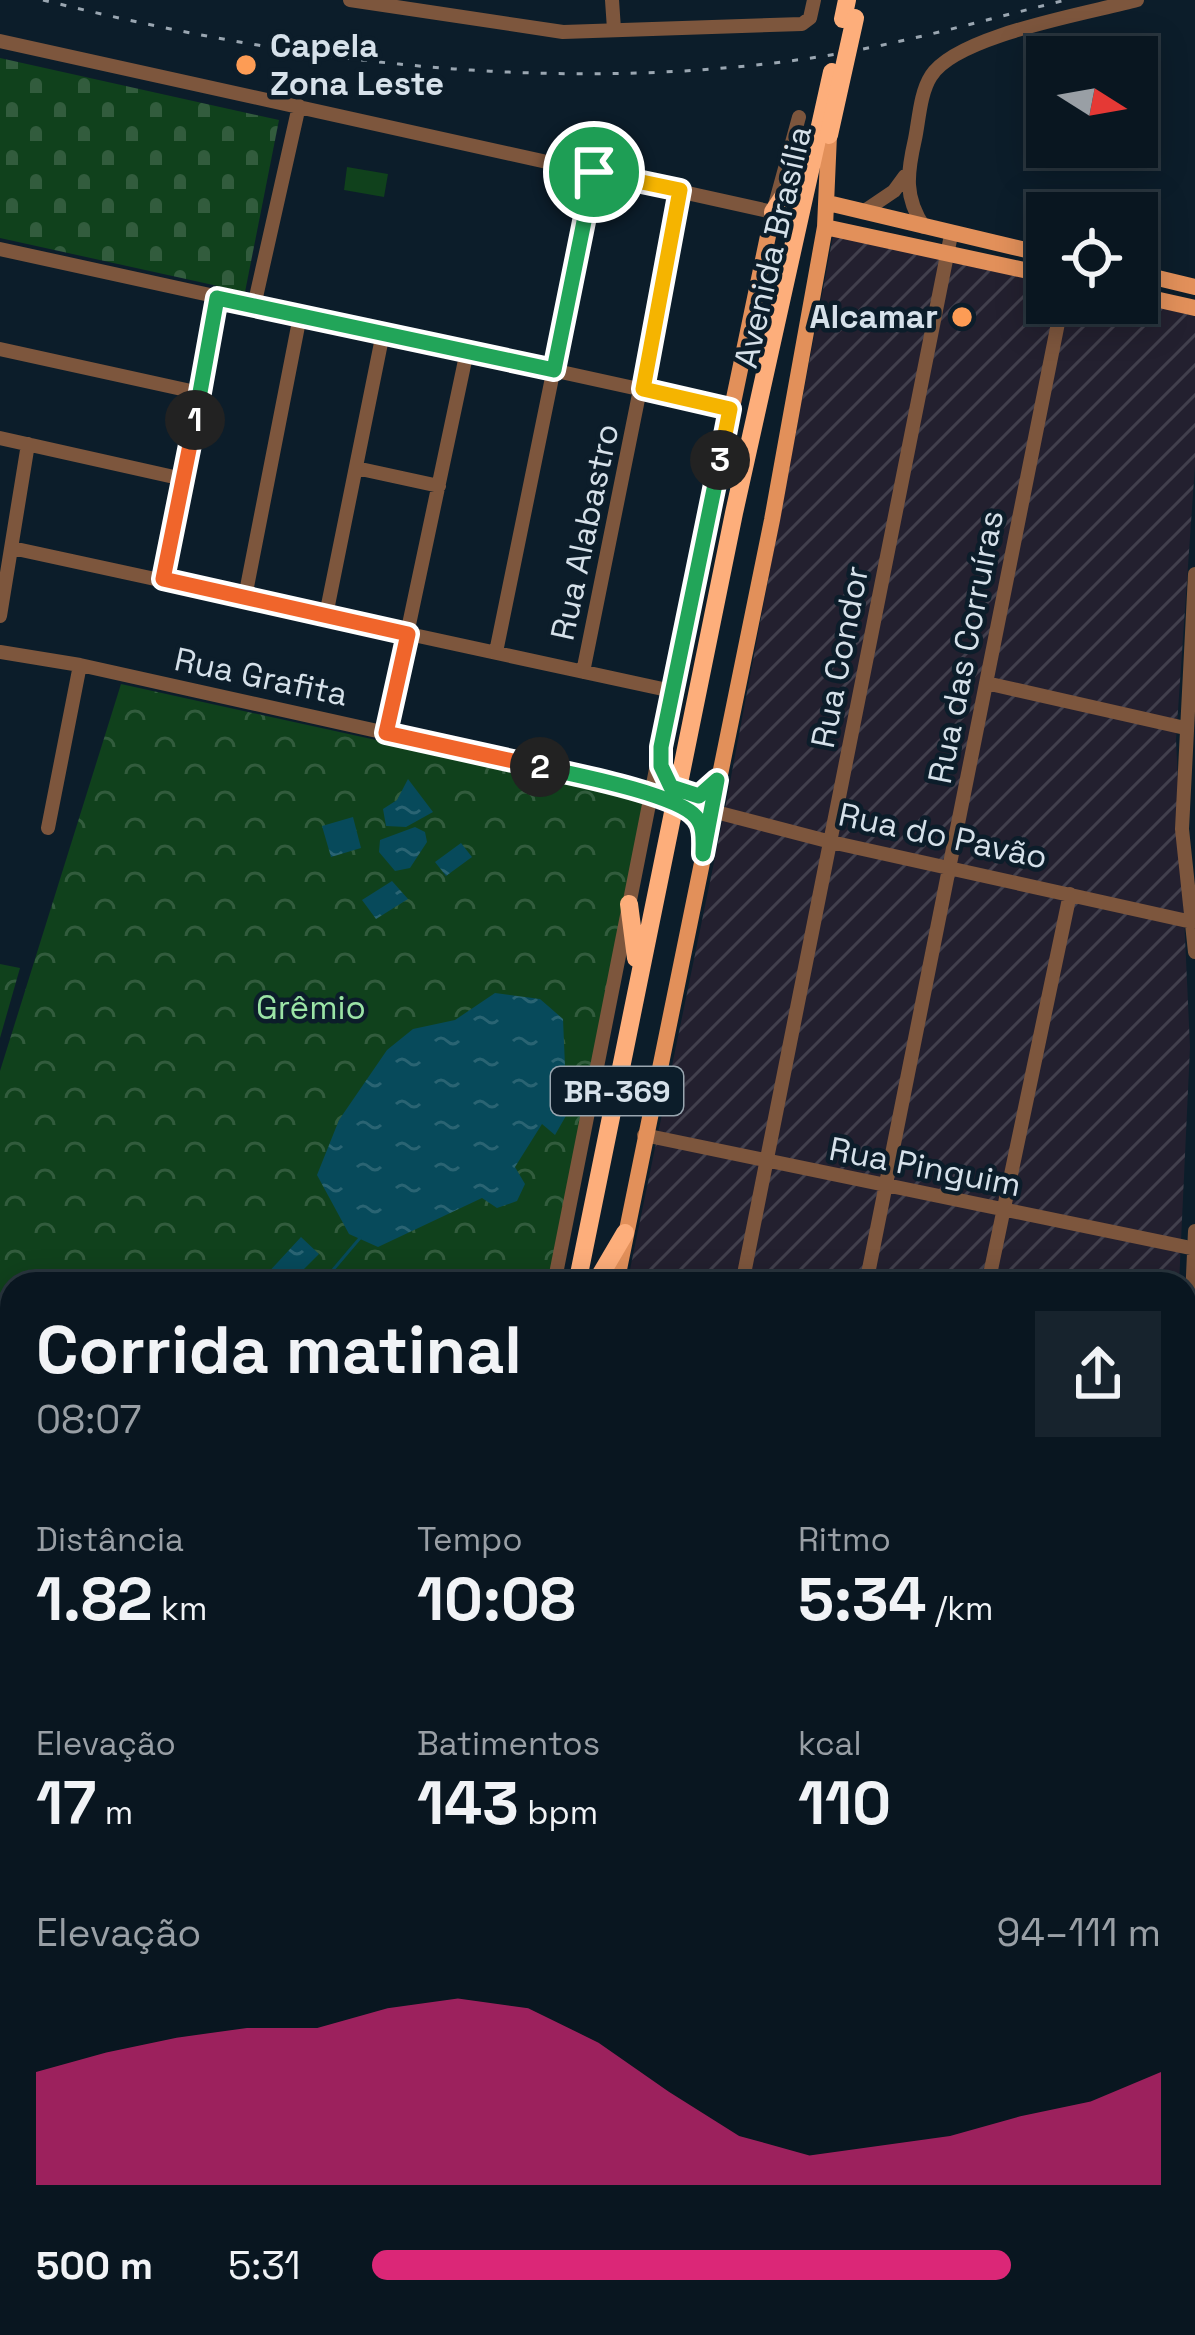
<!DOCTYPE html>
<html lang="pt">
<meta charset="utf-8">
<style>
body{margin:0;font-family:"Space Grotesk",sans-serif;background:#17232d;color:#f1f3f6;height:100vh;display:flex;flex-direction:column;font-size:45px;white-space:nowrap}
*{box-sizing:border-box;margin:0}
p{font-size:39px;color:#999fa5}
.icon{flex:none;width:66px;height:66px;fill:none;stroke:currentColor;stroke-width:2;stroke-linecap:round;stroke-linejoin:round}
.map{position:relative;flex:1;overflow:hidden}
.panel{position:absolute;left:0px;top:1272px;width:1197px;height:1065px;display:flex;flex-direction:column;background:#091620;border-radius:36px 36px 0 0;box-shadow:0 6px 30px #0003,0 0 0 3px #29353e}
.panel>*{flex:none}
.needle{width:78px;rotate:101deg}
.controls{position:absolute;left:1026px;top:36px;display:grid;gap:24px}
.controls a{display:grid;place-items:center;width:132px;height:132px;border-radius:0px;background:#091620;box-shadow:0 6px 30px #0003,0 0 0 3px #29353e;font-size:60px}
.pin{position:absolute;display:grid;place-items:center;width:102px;height:102px;color:#fff;margin:-51px;border:6px solid #fff;border-radius:50%;box-shadow:0 3px 12px #0007}
.km{position:absolute;width:60px;height:60px;margin:-30px;border-radius:50%;background:#222;color:#fff;font-size:33px;line-height:60px;text-align:center}
.round{display:grid;place-items:center;flex:none;width:126px;height:126px;border-radius:0px;background:#17232d}
.summary{display:flex;align-items:center;justify-content:space-between;height:204px;padding:0 36px}
h1{font-size:66px;font-weight:600;line-height:90px}
.stats{display:grid;grid-template-columns:repeat(3,1fr);gap:18px;height:204px;padding:12px 36px}
.stats div{display:grid;align-content:center}
.stats b{font-size:60px;font-weight:600}
.stats small{font-size:33px;font-weight:400}
.stats p{font-size:33px}
.chart{height:336px;padding:24px 36px}
.chart p{display:flex;justify-content:space-between}
.chart svg{width:100%;height:216px;margin-top:12px;fill:#db2777;opacity:.7}
ul{padding:0 36px;list-style:none;font-size:39px}
li{display:grid;grid-template-columns:192px 144px 1fr;align-items:center;height:90px}
li i{height:30px;border-radius:15px;background:#db2777}
.map>svg:first-child{display:block}
.industrial{fill:url(#industrial-furrows)}
.grass{fill:#10411c}
.forest{fill:url(#forest-crowns)}
.cemetery{fill:url(#cemetery-stones)}
.water{fill:url(#water-ripples)}
.lines{fill:none;stroke-linecap:round;stroke-linejoin:round}
.stream{stroke:#074a5b;stroke-width:3}
.minor{stroke:#7d563d;stroke-width:14}
.major{stroke:#e2905a;stroke-width:16}
.highway{stroke:#fdae7b;stroke-width:18}
.rail{stroke:#9aa6b1;stroke-width:3;stroke-dasharray:6 12;stroke-linecap:butt}
.highway-bridge{stroke:#fdae7b;stroke-width:18}
.split-1-casing{stroke:#fff;stroke-width:24}
.split-2-casing{stroke:#fff;stroke-width:24}
.split-3-casing{stroke:#fff;stroke-width:24}
.split-4-casing{stroke:#fff;stroke-width:24}
.split-1{stroke:#22a559;stroke-width:15}
.split-2{stroke:#f0652b;stroke-width:15}
.split-3{stroke:#22a559;stroke-width:15}
.split-4{stroke:#f5b400;stroke-width:15}
.poi-dot{fill:#fd9c55;stroke:#0c1d2a;stroke-width:4.5}
.labels{text-anchor:middle;dominant-baseline:central;stroke-width:9;stroke-linejoin:round;paint-order:stroke}
.shield{fill:#0c1d2a;stroke:#99a6b0;stroke-width:3}
.shield-label{font-size:30px;font-weight:bold;fill:#d6e1ea}
.poi-label{font-size:33px;font-weight:bold;fill:#d6e1ea;stroke:#0c1d2a;text-anchor:start}
.street-label{font-size:33px;fill:#d6e1ea;stroke:#0c1d2a}
.park-label{font-size:33px;fill:#9be4a6;stroke:#0c1d2a}
</style>
<div class="map">
<svg width="1195" height="2335" viewBox="0 0 1195 2335">
<defs>
<pattern id="industrial-furrows" width="10" height="10" patternUnits="userSpaceOnUse" patternTransform="scale(3)"><rect width="10" height="10" fill="#23202f"/><path d="M-1 1l2-2M0 10L10 0M9 11l2-2" fill="none" stroke="#42404d"/></pattern>
<pattern id="forest-crowns" width="20" height="18" patternUnits="userSpaceOnUse" patternTransform="scale(3)"><rect width="20" height="18" fill="#10411c"/><path d="M2 6a3 3 0 1 1 6 0M12 15a3 3 0 1 1 6 0" fill="none" stroke="#325c3d"/></pattern>
<pattern id="cemetery-stones" width="16" height="16" patternUnits="userSpaceOnUse" patternTransform="scale(3)"><rect width="16" height="16" fill="#10411c"/><path d="M2 7V4a2 2 0 0 1 4 0v3zM10 15v-3a2 2 0 0 1 4 0v3z" fill="#325c3d"/></pattern>
<pattern id="water-ripples" width="26" height="14" patternUnits="userSpaceOnUse" patternTransform="scale(3)"><rect width="26" height="14" fill="#074a5b"/><path d="M2 4q2-2 4 0t4 0M15 11q2-2 4 0t4 0" fill="none" stroke="#2a6473"/></pattern>
</defs>
<rect width="100%" height="100%" fill="#0c1d2a"/>
<path class="industrial" d="M833,236L1047,283V303H1137L1195,316V465L1176,739L1190,1047L1179,1284H627L725,809Z
M428,2325H1126V2335H426Z"/>
<path class="grass" d="M347,167L388,174L384,197L344,190Z
M1185,2094L1195,2101V2178L1185,2185Z
M422,2325H502L500,2335H420Z"/>
<path class="forest" d="M121,684L645,799L551,1284H12V1631L0,1641V1071Z
M0,964L20,968L0,1038Z"/>
<path class="cemetery" d="M0,58L279,120L245,292L0,238Z"/>
<path class="water" d="M408,779L433,812L406,827L386,826L383,809L397,800Z
M353,817L361,848L331,857L322,826Z
M415,827L425,832L427,842L410,868L395,871L379,852L380,840Z
M461,843L472,857L446,876L435,862Z
M392,881L408,899L376,919L362,900Z
M495,993L540,999L563,1019L567,1114L555,1135L542,1124L515,1167L525,1184L517,1201L497,1208L482,1198L378,1247L349,1234L317,1175L339,1120L387,1050L413,1029L455,1020Z
M301,1237L319,1254L289,1284H276L266,1275Z"/>
<g class="lines">
<path class="stream" d="M321,1284L360,1238
M0,1573L12,1567"/>
<path class="minor" d="M350,0L563,32L802,24L810,18L814,0
M612,0L614,29
M0,41L773,212L799,117
M863,212L894,191L905,176
M924,227C904,197 907,174 915,139C919,120 920,93 931,76C956,35 1090,13 1137,0
M0,249L730,409
M254,306L299,106
M0,349L200,393
M0,438L183,479
M356,468L439,486
M12,548L672,691
M1195,574L1182,829L1195,952
M163,579L217,298
M245,597L300,316
M326,615L383,333
M0,616L28,444
M0,652L80,665L634,788C664,799 701,808 703,843
M496,652L594,172
M583,672L680,191
M986,683L1185,728
M386,733L467,351
M694,796L712,811L831,842L1192,922
M48,828L80,665
M644,1135L1195,1249
M554,1284L658,759
M742,1284L951,235
M866,1284L1062,303
M988,1284L1070,894
M1185,1454L1195,1231
M1185,1896L1195,1794
M1185,2087L1195,2093
M1185,2189L1195,2182
M635,2325L636,2335
M1071,2325L1072,2335
M121,2335L296,2325
M511,2335L512,2325
M1133,2335V2325
M1145,2335L1153,2325"/>
<path class="major" d="M828,203L1047,255
M825,227L1047,275
M1137,273L1195,287
M1137,295L1195,308
M716,781L699,796L671,787L660,766L661,747L773,212
M616,1284L772,520L825,227L829,135
M411,2335L413,2325"/>
<path class="highway" d="M843,19L847,0
M773,212L801,170
M629,904L636,958
M577,1284L734,513L832,72
M595,1284L625,1233
M347,2325L357,2335
M386,2335L387,2325"/>
<path class="rail" d="M43,0C295,63 558,96 818,57C902,44 984,20 1066,0"/>
<path class="highway-bridge" d="M829,135L855,18"/>
</g>
<g class="lines">
<defs>
<path id="split-1" d="M195,420L217,298L554,370L594,172"/>
<path id="split-2" d="M195,420L163,579L408,634L386,733L540,767"/>
<path id="split-3" d="M540,767C572,774 677,794 696,817C705,827 703,842 703,854L717,780L699,796L671,787L661,766V747L720,460"/>
<path id="split-4" d="M594,172L680,190L643,389L730,409L720,460"/>
</defs>
<use href="#split-1" class="split-1-casing"/>
<use href="#split-2" class="split-2-casing"/>
<use href="#split-3" class="split-3-casing"/>
<use href="#split-4" class="split-4-casing"/>
<use href="#split-1" class="split-1"/>
<use href="#split-2" class="split-2"/>
<use href="#split-3" class="split-3"/>
<use href="#split-4" class="split-4"/>
</g>
<g class="poi-dot">
<circle cx="246" cy="65" r="12"/>
<circle cx="962" cy="317" r="12"/>
</g>
<g class="labels">
<rect class="shield" x="551" y="1067" width="132" height="48" rx="9"/>
<g class="shield-label">
<text x="617" y="1091">BR-369</text>
</g>
<g class="poi-label">
<text x="270" y="46">Capela<tspan x="270" dy="38">Zona Leste</tspan></text>
<text x="938" y="317" text-anchor="end">Alcamar</text>
</g>
<g class="street-label">
<text transform="translate(773 247) rotate(-77)">Avenida Brasília</text>
<text transform="translate(585 532) rotate(-78)">Rua Alabastro</text>
<text transform="translate(966 647) rotate(-79)">Rua das Corruíras</text>
<text transform="translate(840 657) rotate(-79)">Rua Condor</text>
<text transform="translate(261 677) rotate(12)">Rua Grafita</text>
<text transform="translate(943 836) rotate(12)">Rua do Pavão</text>
<text transform="translate(925 1167) rotate(11)">Rua Pinguim</text>
</g>
<g class="park-label">
<text x="311" y="1008">Grêmio</text>
</g>
</g>
</svg>
<div class="controls">
<a><svg class="needle" viewBox="-14 -14 28 28"><path d="M0-13l5 13h-10z" fill="#e53935"/><path d="M0 13l5-13h-10z" fill="#999fa5"/></svg></a>
<a><svg class="icon" aria-label="locate" viewBox="0 0 24 24"><circle cx="12" cy="12" r="6"/><path d="M12 2v4M12 18v4M2 12h4M18 12h4"/></svg></a>
</div>
<div class="pin" style="left:594px;top:172px;background:#1e9e55"><svg class="icon" aria-label="arrive" viewBox="0 0 24 24"><path d="M6 21V4h12l-3 4 3 4H6"/></svg></div>
<b class="km" style="left:195px;top:420px">1</b>
<b class="km" style="left:540px;top:767px">2</b>
<b class="km" style="left:720px;top:460px">3</b>
<section class="panel">
<div class="summary"><div><h1>Corrida matinal</h1><p>08:07</p></div><a class="round"><svg class="icon" aria-label="share" viewBox="0 0 24 24"><path d="M12 15V3M7 8l5-5 5 5M5 13v7h14v-7"/></svg></a></div>
<div class="stats">
<div><p>Distância</p><b>1.82<small> km</small></b></div>
<div><p>Tempo</p><b>10:08</b></div>
<div><p>Ritmo</p><b>5:34<small> /km</small></b></div>
</div>
<div class="stats">
<div><p>Elevação</p><b>17<small> m</small></b></div>
<div><p>Batimentos</p><b>143<small> bpm</small></b></div>
<div><p>kcal</p><b>110</b></div>
</div>
<div class="chart"><p><span>Elevação</span>94–111 m</p>
<svg viewBox="0 0 160 44" preserveAspectRatio="none"><path d="M0 44V21L10 17L20 14L30 12L40 12L50 8L60 6L70 8L80 15L90 25L100 34L110 38L120 36L130 34L140 30L150 27L160 21V44z"/></svg>
</div>
<ul>
<li><b>500 m</b>5:31<i style="width:81%"></i></li>
</ul>
</section>
</div>
